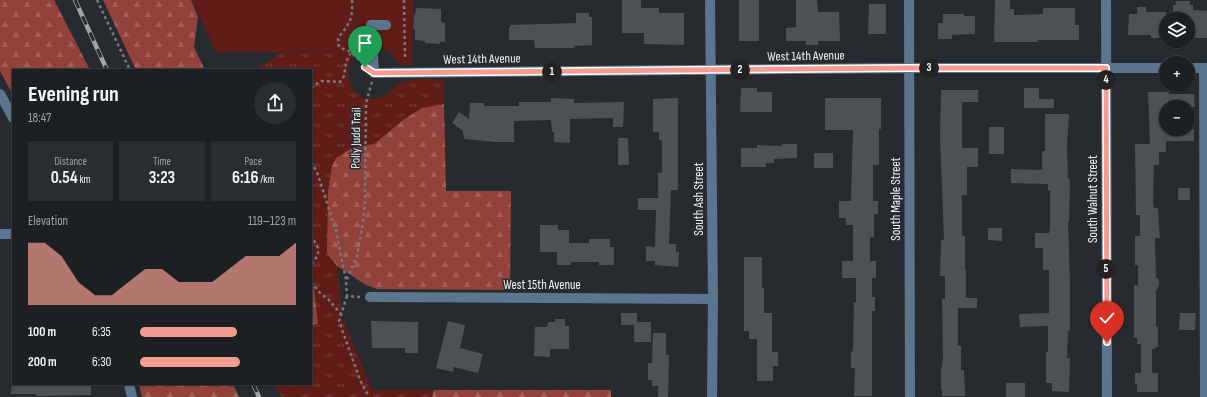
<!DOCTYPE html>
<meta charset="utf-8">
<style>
body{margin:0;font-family:"Sofia Sans Condensed",sans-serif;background:#2a2d30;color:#f1f3f6;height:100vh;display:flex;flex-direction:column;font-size:15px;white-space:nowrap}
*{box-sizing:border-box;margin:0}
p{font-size:13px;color:#a0a3a6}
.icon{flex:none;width:22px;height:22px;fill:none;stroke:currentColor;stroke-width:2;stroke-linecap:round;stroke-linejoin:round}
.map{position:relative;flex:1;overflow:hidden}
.sheet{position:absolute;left:12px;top:69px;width:300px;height:316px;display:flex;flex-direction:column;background:#1d2023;border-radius:0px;box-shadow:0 1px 3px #0004,0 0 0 1px #3b3e41}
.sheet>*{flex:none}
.tools{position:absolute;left:1159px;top:12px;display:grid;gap:8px}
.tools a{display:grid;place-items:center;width:36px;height:36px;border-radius:50%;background:#1d2023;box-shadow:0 1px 3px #0004,0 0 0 1px #3b3e41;font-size:20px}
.pin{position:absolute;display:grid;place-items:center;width:34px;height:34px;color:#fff;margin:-41px -17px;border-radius:50% 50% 50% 0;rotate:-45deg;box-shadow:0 0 4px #0007}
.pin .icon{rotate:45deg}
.km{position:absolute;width:20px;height:20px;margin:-10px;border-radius:50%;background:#222;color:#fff;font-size:11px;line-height:20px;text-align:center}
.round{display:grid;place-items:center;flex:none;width:42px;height:42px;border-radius:21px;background:#2a2d30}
.headline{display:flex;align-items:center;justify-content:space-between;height:68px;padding:0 16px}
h1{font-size:22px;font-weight:700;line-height:30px}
.figures{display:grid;grid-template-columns:repeat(3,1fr);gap:6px;height:68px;padding:4px 16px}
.figures div{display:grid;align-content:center;border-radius:0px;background:#2a2d30;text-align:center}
.figures b{font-size:17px;font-weight:700}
.figures small{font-size:11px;font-weight:400}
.figures p{font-size:11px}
.chart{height:112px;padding:8px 16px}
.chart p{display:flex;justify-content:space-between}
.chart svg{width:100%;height:72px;margin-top:4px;fill:#f59c91;opacity:.7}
ul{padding:0 16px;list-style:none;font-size:13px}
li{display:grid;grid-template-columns:64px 48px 1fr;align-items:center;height:30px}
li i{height:10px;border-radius:5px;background:#f59c91}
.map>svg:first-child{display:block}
.grass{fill:url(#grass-tufts)}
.forest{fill:url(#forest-firs)}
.park{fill:#601c17}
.building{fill:#4c5155}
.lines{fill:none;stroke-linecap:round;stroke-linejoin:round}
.path{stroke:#76797d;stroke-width:2.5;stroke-dasharray:3 3;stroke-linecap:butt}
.minor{stroke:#5a768e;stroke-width:10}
.rail-casing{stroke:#a1a5a8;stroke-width:4.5}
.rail{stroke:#272b2f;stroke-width:3;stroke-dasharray:9;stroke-linecap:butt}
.route-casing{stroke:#fff;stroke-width:8}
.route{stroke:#f59c91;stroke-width:5}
.labels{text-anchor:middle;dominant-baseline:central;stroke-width:3;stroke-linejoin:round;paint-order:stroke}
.street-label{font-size:13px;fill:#eff2f4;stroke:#272b2f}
</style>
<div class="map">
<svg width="1207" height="397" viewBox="0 0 1207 397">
<defs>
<pattern id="grass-tufts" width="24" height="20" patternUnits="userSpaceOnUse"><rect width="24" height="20" fill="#601c17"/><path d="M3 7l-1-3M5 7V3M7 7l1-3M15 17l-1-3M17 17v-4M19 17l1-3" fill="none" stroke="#773d39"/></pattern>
<pattern id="forest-firs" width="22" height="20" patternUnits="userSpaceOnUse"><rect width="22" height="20" fill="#92423a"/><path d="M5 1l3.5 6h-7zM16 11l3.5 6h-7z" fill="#a25e57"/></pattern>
</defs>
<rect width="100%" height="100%" fill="#272b2f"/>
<path class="grass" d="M281,53H359C356,56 352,58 351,61C341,80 358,104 379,98C388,96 392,88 399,84C409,77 432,80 444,80V104L422,108L403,120L374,144L352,148L327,254L337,266L342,317L372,390H434L432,397H281L275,384H311V325L318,323L314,287L311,285V70H255Z"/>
<path class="forest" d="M0,0H54L90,70H13V95L0,71Z
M103,0H191L198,17L194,47L205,70H159L135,68Z
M444,104L446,191H511L510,290L377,289L366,285L337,266L327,254L328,192L332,166L336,158L352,148L374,144L403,120L422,108Z
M311,285L314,287L318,324L311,325Z
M139,384H233L239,397H142Z
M434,390H611V397H432Z"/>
<path class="park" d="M192,0H413L412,65C408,65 404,65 399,63C396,61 395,59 393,56C384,45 370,47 359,53L216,52Z"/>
<path class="building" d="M622,0H641V8H659V13H684V45L644,44V33H622Z
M739,0H759V41H739Z
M796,0H817L818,12H839L840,41H818V45H806V41H786V28L796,27Z
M995,0H1010V9H1014V15L1043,14V8H1075V25H1079V40H1038V42H994Z
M1176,1H1190V5H1193V10L1207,11V38H1188V19H1173V5H1176Z
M869,4H886V34H868Z
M1137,7H1146V12H1166V38H1151V35H1128L1129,14H1137Z
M416,8L441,9V22L445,23V42H440V44L425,43V41L415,40V29H413L414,14L415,15Z
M576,13H589V17H592V45L574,46V48H535L534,40H509V28H510V25L576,23Z
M943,14H964V16H975V34L952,35V39H938V23H943Z
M741,88H757V92H772V112H740Z
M1024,88H1039V99H1054V108H1024Z
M941,90H978V102H962V148H978V167H967V195H962V236H965V270H966V298H977V308H958V346H961V370H964L965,396H942V390H941V371L943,357L942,299H945V276H940L941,240H944L940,137Z
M1148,92H1169V94H1194L1195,107H1166V129H1194V141H1166V152H1159V165H1154L1153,202L1154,208H1158L1160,238H1155L1156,277L1159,280V286L1156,291V327H1158V347H1155V349H1152V373H1158V392H1137V384H1135V373H1141V344H1137V338H1134V285H1138V265H1135V236H1140V215H1136L1135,144H1150Z
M551,98L574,99V103L624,102L623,127H613V118L570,119V143L554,142V132H552L551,120L514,121V142H495L464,139L463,131L452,123L459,112L469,119L470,103H484V106H519V102H551Z
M678,98V190H671L669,244H676V252H679L678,267L655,265V261H646V246L655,247L656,210H638V198H658V173H662V140H659V132H653V99Z
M825,98H881V129H879V165H873V201H878V214H874V237H870V261H876V278H872V297H875V311H872V396H854L855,368H851V352H852L853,348L854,302H856V278H842V261H853V225H846V218H839V201H851L853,130H825Z
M1045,114H1069L1067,146L1068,179H1070L1069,222H1068L1070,286V331H1068L1067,358H1070L1069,392L1052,391V383H1046V352H1048V326L1020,327L1019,314L1049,313V270H1043V248H1035V233H1049V231H1050V190H1048V184L1011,183V169L1042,170V151H1045Z
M989,127H1004V154H989Z
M618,138H628L629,165H618Z
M782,144H797V158L774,159V163H766V167H741V148H757V145L782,146Z
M814,153H833V168H814Z
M1178,188H1190V200H1178Z
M540,225H558V230H569V243H589V239H610V247H614V265H599V262H571V265H557V252H540Z
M988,228H1002V241L988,240Z
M744,257H762V288H764V313H772V352H778V366H773V381H757V339H749V331H744Z
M621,313H637V322H651V342H634V325H621Z
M1180,313H1196L1195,330H1179Z
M555,319H565V326H569V349H550V357L534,356L535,327H547L548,322H555Z
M371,321L418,322V353H405V348H372Z
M448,321L465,325L460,348L483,354L478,373L454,367L453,372L436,368Z
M653,333H666V355H669L668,397H658V386H652V380H648V363H652Z
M1006,383H1025V397H1006Z
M12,384H91V395L36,396V394H11Z"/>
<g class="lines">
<path class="path" d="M97,0L130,70
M352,0C353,19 350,23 338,38L339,47L351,52L362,63
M404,0L405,58
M311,88L321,81L340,82L344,76L346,62L351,52
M311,162L317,172L336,231L346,280
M311,235L318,248V255L311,265V269
M311,282L321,294L328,299L341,314
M347,296L339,321L360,380L369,397
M360,297L347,296L346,281L357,256L363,222L365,200L366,103L372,82"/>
<path class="minor" d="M710,0L713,299L712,397
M909,0L910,397
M1106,0L1107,397
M386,25H371L374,73L909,68H1166
M1188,68H1207
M1204,68L1205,397
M0,94L13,118
M0,234H13
M370,297L713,299
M129,384L132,397"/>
<defs>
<path id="rail" d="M75,0L107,70
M253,384L259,397"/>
</defs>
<use href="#rail" class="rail-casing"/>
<use href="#rail" class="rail"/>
</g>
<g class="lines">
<defs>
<path id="route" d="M365,67L374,73L909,68H1106L1107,342"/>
</defs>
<use href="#route" class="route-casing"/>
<use href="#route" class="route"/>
</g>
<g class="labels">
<g class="street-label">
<text transform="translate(806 56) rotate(-1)">West 14th Avenue</text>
<text transform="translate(482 59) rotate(-1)">West 14th Avenue</text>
<text transform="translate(356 138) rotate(-89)">Polly Judd Trail</text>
<text transform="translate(699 199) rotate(-90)">South Ash Street</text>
<text transform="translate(896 199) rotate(-90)">South Maple Street</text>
<text transform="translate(1093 199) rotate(-90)">South Walnut Street</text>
<text x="542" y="285">West 15th Avenue</text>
</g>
</g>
</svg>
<div class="tools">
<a><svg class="icon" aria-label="layers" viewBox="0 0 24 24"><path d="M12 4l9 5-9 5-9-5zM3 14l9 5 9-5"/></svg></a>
<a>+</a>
<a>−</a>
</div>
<div class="pin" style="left:365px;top:67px;background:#1e9e55"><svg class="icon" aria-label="arrive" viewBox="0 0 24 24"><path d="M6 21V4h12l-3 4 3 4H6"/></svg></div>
<div class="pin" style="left:1107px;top:342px;background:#d93025"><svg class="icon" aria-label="check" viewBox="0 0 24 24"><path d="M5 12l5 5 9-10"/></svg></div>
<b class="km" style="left:552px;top:72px">1</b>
<b class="km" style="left:740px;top:70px">2</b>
<b class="km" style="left:929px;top:68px">3</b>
<b class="km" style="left:1106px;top:80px">4</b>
<b class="km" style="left:1106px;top:269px">5</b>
<section class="sheet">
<div class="headline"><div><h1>Evening run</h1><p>18:47</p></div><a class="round"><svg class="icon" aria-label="share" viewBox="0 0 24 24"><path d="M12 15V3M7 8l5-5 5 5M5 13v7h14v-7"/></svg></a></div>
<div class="figures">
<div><p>Distance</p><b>0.54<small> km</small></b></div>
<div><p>Time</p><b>3:23</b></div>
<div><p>Pace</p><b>6:16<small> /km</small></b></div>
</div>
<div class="chart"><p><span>Elevation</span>119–123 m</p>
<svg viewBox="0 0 160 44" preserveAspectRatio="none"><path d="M0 44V6L10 6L20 14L30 30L40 38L50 38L60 30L70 22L80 22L90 30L100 30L110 30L120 22L130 14L140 14L150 14L160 6V44z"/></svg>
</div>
<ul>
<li><b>100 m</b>6:35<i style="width:62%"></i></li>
<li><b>200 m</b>6:30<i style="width:64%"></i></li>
</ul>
</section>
</div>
